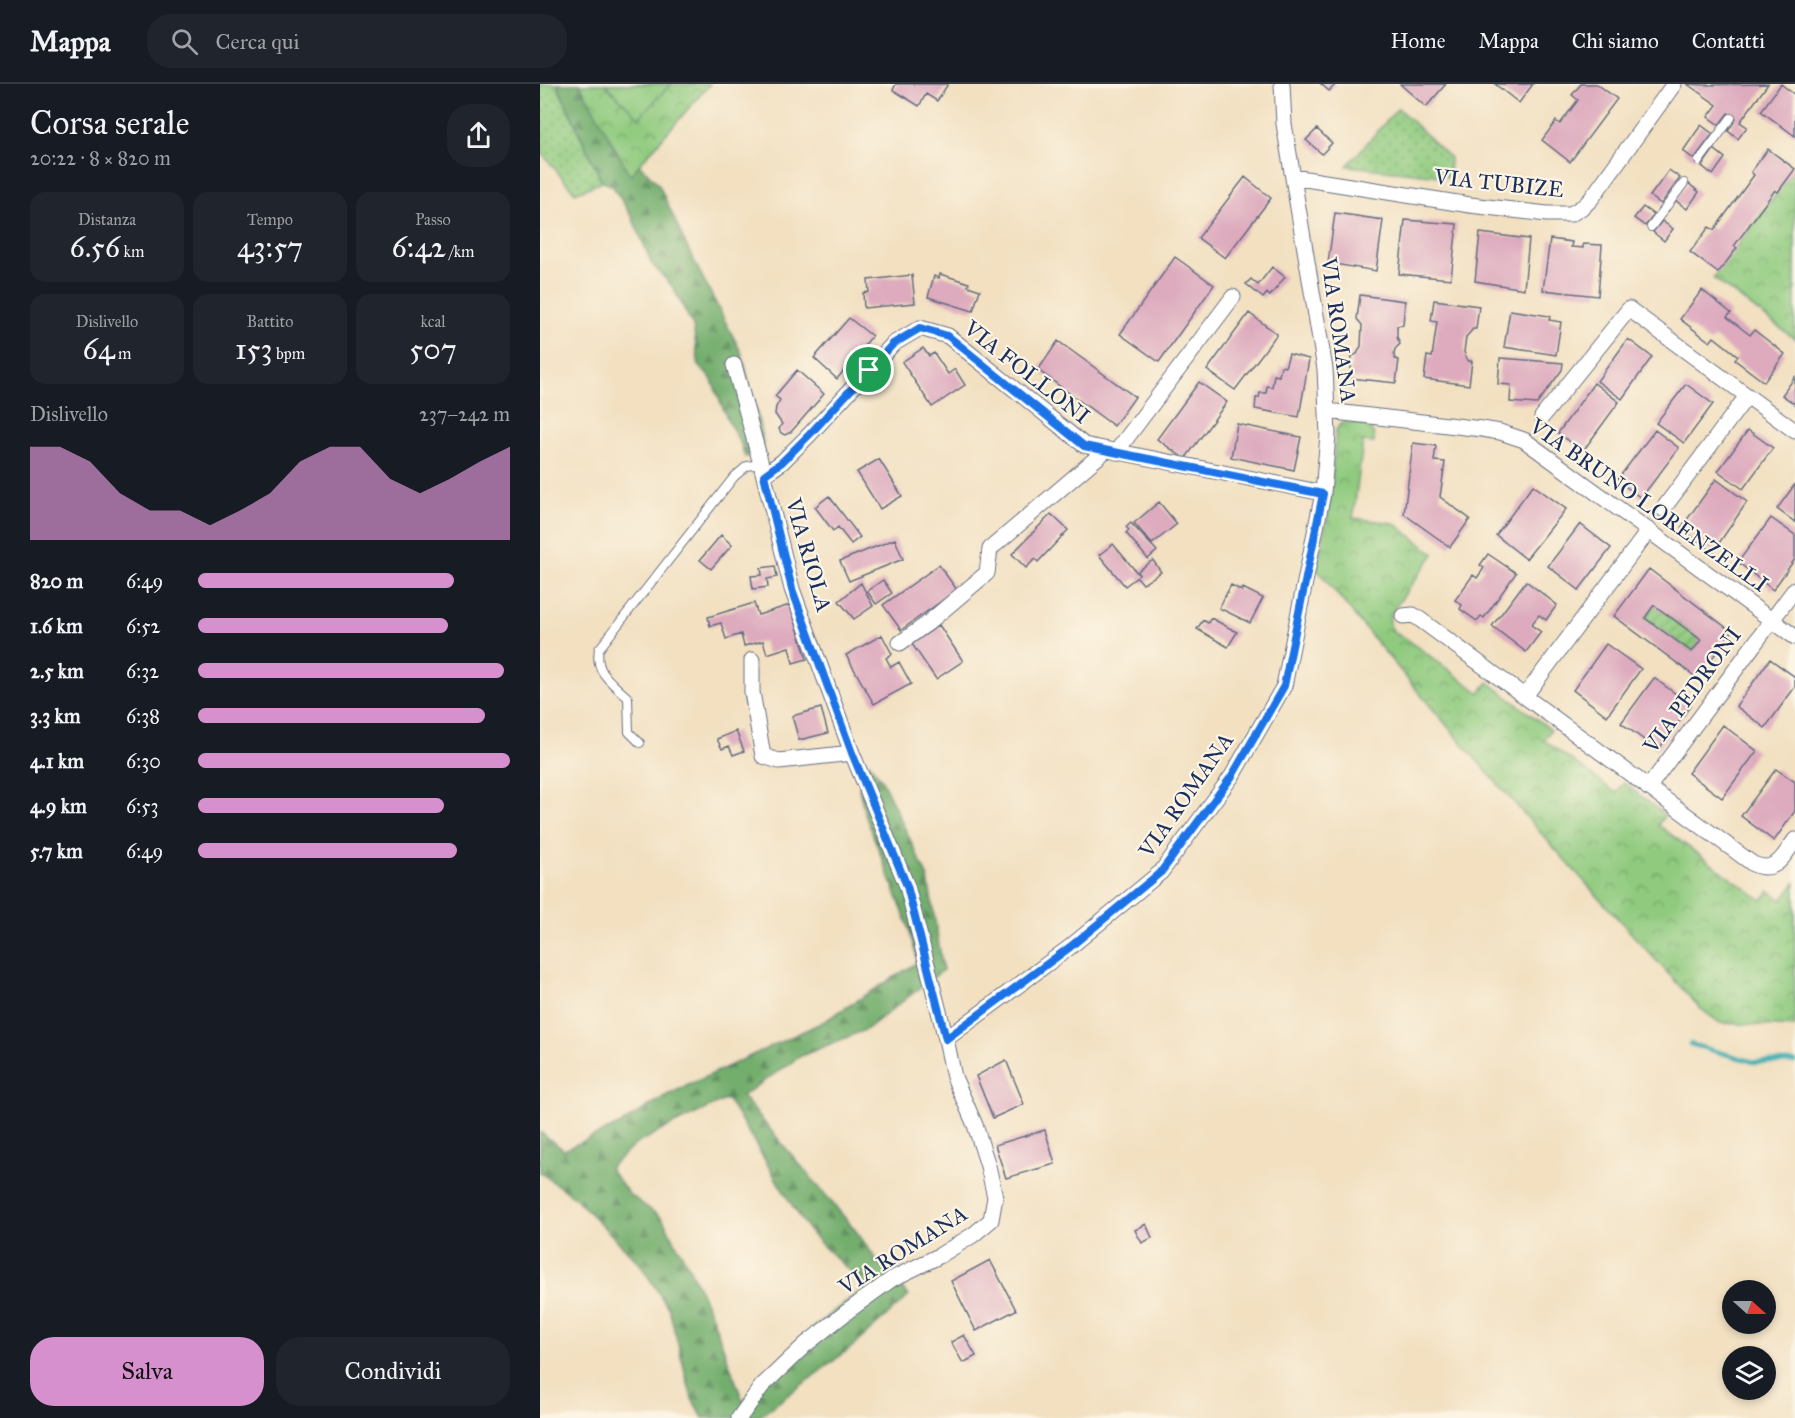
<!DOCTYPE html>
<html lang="it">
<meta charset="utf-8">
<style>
body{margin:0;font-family:"IM FELL Great Primer",serif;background:#20242c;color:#f1f3f6;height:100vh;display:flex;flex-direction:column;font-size:22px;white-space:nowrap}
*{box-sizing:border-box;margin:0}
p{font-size:20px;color:#9ea1a6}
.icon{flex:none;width:33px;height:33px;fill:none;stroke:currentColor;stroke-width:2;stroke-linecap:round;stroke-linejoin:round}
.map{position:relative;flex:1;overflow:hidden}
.sheet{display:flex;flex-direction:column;background:#171b24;width:540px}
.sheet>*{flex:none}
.needle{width:39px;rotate:111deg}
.buttons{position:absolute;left:1182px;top:1196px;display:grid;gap:12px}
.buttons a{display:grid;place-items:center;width:54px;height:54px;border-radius:50%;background:#171b24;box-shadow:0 3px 9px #0003;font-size:30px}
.pin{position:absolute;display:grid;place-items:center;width:51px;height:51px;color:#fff;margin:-26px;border:3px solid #fff;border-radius:50%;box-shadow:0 2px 6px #0007}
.round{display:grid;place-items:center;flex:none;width:63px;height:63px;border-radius:24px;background:#20242c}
.overview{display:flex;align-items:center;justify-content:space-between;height:102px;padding:0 30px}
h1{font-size:33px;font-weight:600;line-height:45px}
.stats{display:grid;grid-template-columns:repeat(3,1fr);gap:9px;height:102px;padding:6px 30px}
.stats div{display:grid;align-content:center;border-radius:15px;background:#20242c;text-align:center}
.stats b{font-size:30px;font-weight:600}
.stats small{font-size:16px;font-weight:400}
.stats p{font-size:16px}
.chart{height:168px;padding:12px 30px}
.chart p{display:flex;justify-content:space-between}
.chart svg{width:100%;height:108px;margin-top:6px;fill:#d690ce;opacity:.7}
.action{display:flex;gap:12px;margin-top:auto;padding:12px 30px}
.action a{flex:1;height:69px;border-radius:24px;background:#d690ce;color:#111;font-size:24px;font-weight:600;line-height:69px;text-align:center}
.action a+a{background:#20242c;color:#f1f3f6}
ul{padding:0 30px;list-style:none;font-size:20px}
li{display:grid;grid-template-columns:96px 72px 1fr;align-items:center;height:45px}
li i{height:15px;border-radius:8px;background:#d690ce}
header{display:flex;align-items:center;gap:36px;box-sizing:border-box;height:84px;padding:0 30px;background:#171b24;border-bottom:2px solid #363941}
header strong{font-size:28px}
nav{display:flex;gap:33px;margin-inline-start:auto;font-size:21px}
.search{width:420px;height:54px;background:#20242c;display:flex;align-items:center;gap:15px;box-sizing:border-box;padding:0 21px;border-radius:24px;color:#9ea1a6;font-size:22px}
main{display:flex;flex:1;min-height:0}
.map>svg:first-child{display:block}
.grass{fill:url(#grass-dots);stroke:#557c6e;stroke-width:1.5}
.forest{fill:url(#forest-firs);stroke:#476e66;stroke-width:1.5;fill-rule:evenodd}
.park{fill:url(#park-crowns);stroke:#557c6e;stroke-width:1.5}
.garden{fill:url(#garden-furrows);stroke:#557c6e;stroke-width:1.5}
.pitch{fill:#8fca7e;stroke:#557c6e;stroke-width:1.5}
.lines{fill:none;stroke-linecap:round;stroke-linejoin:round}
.stream{stroke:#3daeb4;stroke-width:4.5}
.building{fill:#ddaabe;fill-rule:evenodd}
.lane-casing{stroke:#666d81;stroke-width:10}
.street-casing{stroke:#666d81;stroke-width:17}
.lane{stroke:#fff;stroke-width:8}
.street{stroke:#fff;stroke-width:15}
.route-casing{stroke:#fff;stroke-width:12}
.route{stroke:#1a73e8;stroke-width:8}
.labels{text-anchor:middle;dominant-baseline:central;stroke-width:4.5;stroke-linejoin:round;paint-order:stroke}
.street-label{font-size:22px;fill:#1b2f5e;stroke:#fcf5e5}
</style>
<header>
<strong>Mappa</strong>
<div class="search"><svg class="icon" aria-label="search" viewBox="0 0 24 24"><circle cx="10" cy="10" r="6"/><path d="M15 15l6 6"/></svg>Cerca qui</div>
<nav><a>Home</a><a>Mappa</a><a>Chi siamo</a><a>Contatti</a></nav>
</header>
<main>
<section class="sheet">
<div class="overview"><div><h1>Corsa serale</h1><p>20:22 · 8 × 820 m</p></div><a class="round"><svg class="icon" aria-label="share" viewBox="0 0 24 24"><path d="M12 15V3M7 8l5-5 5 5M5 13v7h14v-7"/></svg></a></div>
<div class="stats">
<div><p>Distanza</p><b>6.56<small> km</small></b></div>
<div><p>Tempo</p><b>43:57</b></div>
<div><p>Passo</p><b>6:42<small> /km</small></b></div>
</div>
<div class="stats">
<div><p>Dislivello</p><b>64<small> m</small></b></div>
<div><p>Battito</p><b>153<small> bpm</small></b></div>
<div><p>kcal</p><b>507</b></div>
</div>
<div class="chart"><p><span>Dislivello</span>237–242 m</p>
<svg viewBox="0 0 160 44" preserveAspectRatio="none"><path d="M0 44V6L10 6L20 12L30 25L40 32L50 32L60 38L70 32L80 25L90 12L100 6L110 6L120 19L130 25L140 19L150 12L160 6V44z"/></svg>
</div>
<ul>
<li><b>820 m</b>6:49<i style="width:82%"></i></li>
<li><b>1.6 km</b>6:52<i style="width:80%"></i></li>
<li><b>2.5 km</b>6:32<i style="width:98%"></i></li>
<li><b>3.3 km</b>6:38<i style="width:92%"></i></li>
<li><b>4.1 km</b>6:30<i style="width:100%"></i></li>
<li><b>4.9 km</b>6:53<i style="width:79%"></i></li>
<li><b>5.7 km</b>6:49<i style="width:83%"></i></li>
</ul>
<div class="action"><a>Salva</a><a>Condividi</a></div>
</section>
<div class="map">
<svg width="1255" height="1334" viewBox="0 0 1255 1334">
<defs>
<pattern id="grass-dots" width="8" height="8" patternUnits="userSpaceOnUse" patternTransform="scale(1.5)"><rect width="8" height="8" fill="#8fca7e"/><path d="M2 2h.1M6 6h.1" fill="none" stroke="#74a46a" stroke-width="1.8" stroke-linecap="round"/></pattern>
<pattern id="forest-firs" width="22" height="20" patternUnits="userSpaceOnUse" patternTransform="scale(1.5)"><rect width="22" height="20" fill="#73ae6d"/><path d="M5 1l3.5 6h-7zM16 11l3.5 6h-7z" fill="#5e8e5d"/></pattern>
<pattern id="park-crowns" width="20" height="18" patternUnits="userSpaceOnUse" patternTransform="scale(1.5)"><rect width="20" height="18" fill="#8fca7e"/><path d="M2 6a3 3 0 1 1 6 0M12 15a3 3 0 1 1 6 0" fill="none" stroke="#74a46a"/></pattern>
<pattern id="garden-furrows" width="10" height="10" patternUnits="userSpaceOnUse" patternTransform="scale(1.5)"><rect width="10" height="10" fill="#8fca7e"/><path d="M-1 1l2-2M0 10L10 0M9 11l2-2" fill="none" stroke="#74a46a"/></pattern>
</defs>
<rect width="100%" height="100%" fill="#fcf5e5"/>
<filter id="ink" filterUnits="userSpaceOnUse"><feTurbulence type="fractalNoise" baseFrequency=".0167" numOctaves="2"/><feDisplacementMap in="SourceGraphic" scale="12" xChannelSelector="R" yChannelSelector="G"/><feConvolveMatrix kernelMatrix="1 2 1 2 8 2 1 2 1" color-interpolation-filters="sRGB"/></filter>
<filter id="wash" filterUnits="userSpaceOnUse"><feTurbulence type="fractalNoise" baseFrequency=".008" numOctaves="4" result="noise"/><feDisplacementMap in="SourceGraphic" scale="24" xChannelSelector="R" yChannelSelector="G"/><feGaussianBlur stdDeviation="1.35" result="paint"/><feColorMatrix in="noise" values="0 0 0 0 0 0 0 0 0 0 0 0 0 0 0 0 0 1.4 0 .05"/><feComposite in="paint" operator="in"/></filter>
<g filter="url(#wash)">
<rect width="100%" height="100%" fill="#f2e0c1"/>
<path class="grass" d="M0,0H19L18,3L62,98L35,109L0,67Z
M858,24L910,74L909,93L807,82Z"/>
<path class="forest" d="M19,0H40L90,90L99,80L119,101L147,163L202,270L222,350L224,370L205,373L200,358L188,337L171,294L159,283L153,242L132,202L112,180L92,133L72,101L62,98L18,2Z
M329,679L342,696L388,794L403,886L327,945L261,972L202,1012L316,1147L339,1179L369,1212L312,1263L219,1333L163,1334L152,1315L129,1225L100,1180L36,1115L0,1088V1048L24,1066L81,1040L125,1012L285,937L378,878L368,841L325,730L319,705ZM187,1015C216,1057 238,1103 268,1145C281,1163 310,1186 327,1203C279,1234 240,1274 203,1317L171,1230L150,1185L122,1134L89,1110L69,1084L96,1060L130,1042Z"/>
<path class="park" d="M40,0H170L90,91Z
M1255,85V255L1173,194Z
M805,338C821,339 836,340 834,359L823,358L813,434L854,439L894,470L851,529C847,540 852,551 864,553L940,609L948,598L1011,646L1004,656L1076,709L1084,699L1125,731L1118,741L1222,816L1229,807L1242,816L1255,799V943L1180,939L1161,925C1028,782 898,636 776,484L789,427L796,346L801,339Z"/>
<path class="garden" d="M1114,521L1161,556L1152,568L1105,534Z"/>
<path class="pitch" d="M65,0H131L99,34Z"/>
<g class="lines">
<path class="stream" d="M1150,960L1214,978H1255"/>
</g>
<g id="blocks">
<path class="building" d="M356,0H408L397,17L386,10L379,22L353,6Z
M781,0H796L789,7Z
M860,0H906L886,23Z
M955,0H993L979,19Z
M1041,0H1057L1077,15L1030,78L1002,56L1016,37L1020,40L1038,16L1032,11Z
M1147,0L1166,1L1228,0L1200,38L1207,43L1198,55L1188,47L1196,35L1188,29L1179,41L1168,33L1177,21Z
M1241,0L1255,11V52L1221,27Z
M1161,41L1173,50L1154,75L1143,67Z
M777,45L792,59L782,70L766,56Z
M1174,65L1185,74L1173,91L1162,82Z
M1228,65L1255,85L1238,108L1235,106L1194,162L1197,164L1178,189L1150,168L1169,143L1174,146L1214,91L1211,88Z
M1129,86L1140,94L1121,120L1110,112Z
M705,93L731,114L685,174L658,154Z
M1148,99L1159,108L1147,125L1135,116Z
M1103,123L1114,131L1105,142L1094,134Z
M795,129L843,136L836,187L788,179Z
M865,136L917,140L911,195L859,190Z
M1122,137L1133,145L1124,157L1113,148Z
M940,149L989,155L984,205L935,197Z
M1010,155L1032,158L1031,163L1043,164V160L1062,161L1058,212L1003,206Z
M635,173L674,201L619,278L580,250Z
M732,183L745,193L730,212L727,209L723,214L706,200L711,195L718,201Z
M400,190L429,199L428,202L440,206L433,227L388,213L394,192L399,194Z
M372,191L375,219L324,224L323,209L329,208L328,196Z
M1162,206L1191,229L1187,233L1210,251L1214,246L1245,270L1224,298L1195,276L1198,272L1174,253L1170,258L1140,235Z
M820,211L865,217L863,241L857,242V253L860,260L855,265L854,270L855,275L859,276L856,299L810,294L812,272L817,270L821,262L822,241L817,235Z
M894,216L939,222L936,245H933L926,253L924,268L928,277H932L929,301L884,295L887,272L892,273L897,238L891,237Z
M970,226L1010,232L1009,236L1021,238L1016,271L964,263Z
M709,229L737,250L695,306L667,286Z
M309,234L332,252L297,295L274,274Z
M1088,255L1112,273L1082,315L1057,297Z
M518,257L595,313L574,342L498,286Z
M383,264L389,272L394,269L408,290L415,285L425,301L392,323L362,278Z
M749,270L769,275L759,333L715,325L716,314H719L720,309H726L727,302L732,303L734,291L739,292L741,282L745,283Z
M960,274L1023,279L1022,286L997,320L970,318L971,301L958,300Z
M257,286L284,310L251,348L245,351L241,349L239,345L242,340L235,330L236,323L240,316L235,312Z
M1255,293V320L1242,311Z
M659,298L687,318L645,375L617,355Z
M1054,299L1079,318L1043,367L1018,349Z
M1146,300L1173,320L1144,359L1116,339Z
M697,340L761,353L754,386L691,373Z
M1115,346L1139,364L1101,414L1077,396Z
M1208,346L1233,364L1203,405L1178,387Z
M873,359L896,362L894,377L905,378L900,413L930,435L910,463L864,430Z
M339,375L362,412L340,425L317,388Z
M1176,395L1207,418L1173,468L1141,444Z
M1255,400V438L1237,425Z
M993,401L1026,425L986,475L956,451Z
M289,412L320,453L311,460L298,443L293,447L275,423Z
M619,418L637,440L612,460L594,439Z
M511,430L528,446L498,478L495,475L486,484L472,470Z
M1231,434L1255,451V475L1233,506L1198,478Z
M591,439L617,467L608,475L586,449L589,446L586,443Z
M1040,440L1071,464L1039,506L1008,482Z
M181,451L192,461L171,485L160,476Z
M355,455L363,475L309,497L300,477Z
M573,460L599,491L598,487L613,476L621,488L603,500L597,493L585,502L559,471Z
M948,470L976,489L944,534L941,532L937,537L920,525L922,521L915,516L933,491L937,494L944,484L940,481Z
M399,481L417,506L361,546L343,521Z
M235,482L237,493L227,495L228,503L213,505L211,492L222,491L221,484Z
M1109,485L1192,548L1157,594L1074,532ZM1114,521L1161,556L1152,568L1105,534Z
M343,496L352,509L336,520L327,507Z
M986,497L1017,521L1006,536L999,531L991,541L1001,548L986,568L952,542Z
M321,499L333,522L314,535L299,517Z
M691,501L702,507L703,504L723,514L710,539L679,524Z
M214,519L218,531L250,521L267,575L253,579L249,563L227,570L223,557L204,562L201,550L186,555L181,539L170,542L168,533Z
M671,534L697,548L688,563L657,545L663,536L668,539Z
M399,541L423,577L396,595L372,560Z
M342,551L352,570L346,574L351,583L359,578L371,600L334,620L306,571Z
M1066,560L1101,585L1067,632L1033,606Z
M1230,575L1255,593V603L1225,644L1196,622Z
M1114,594L1151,621L1118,666L1081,639Z
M281,624L288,649L259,656L252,632Z
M1183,641L1217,667L1182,714L1148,689Z
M196,647L204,667L193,671L189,662L182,665L177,655Z
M1236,685L1255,698V727L1234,757L1201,732Z
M466,976L484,1020L453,1034L436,992Z
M505,1046L515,1080L466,1094L455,1061Z
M606,1140L612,1154L602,1159L595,1146Z
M450,1176L476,1226L436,1247L411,1197Z
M424,1251L436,1272L423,1279L411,1258Z"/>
</g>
</g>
<g filter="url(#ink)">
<use href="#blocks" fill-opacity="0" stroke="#666d81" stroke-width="1.5"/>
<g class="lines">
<defs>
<path id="lane" d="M1159,77L1191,34
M1111,143L1144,99
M100,659L89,648L88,614C73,599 54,589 59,565L194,393L207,382L221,380"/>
<path id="street" d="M753,93L930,121L1007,130H1031L1044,122L1051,115L1134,0
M194,281L221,380L252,505L312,669L367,802L406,955
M787,327L942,345L960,348L984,356L1255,553
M1002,333L1089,225L1255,347
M576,368L693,213
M224,391L242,378L270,350L353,260L380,244L408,252L544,361L783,409
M1123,425L1207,312
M863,532L873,531L878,534L1213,780C1236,790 1243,773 1255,756
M360,559L388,539L447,489L450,465L566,366
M212,576V608L223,672L239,677L312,669
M985,612L1109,446
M1108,704L1255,505
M199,1334L222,1302L265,1261L308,1227L352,1195L399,1172L433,1151L451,1136L455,1113L448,1082L435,1041L414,993L406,955L530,863L621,788L692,692L744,602L783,409L788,351L785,285L744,40L742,0"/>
</defs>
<use href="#lane" class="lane-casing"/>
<use href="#street" class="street-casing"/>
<use href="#lane" class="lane"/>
<use href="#street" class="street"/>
</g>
</g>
<g class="lines" filter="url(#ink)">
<defs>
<path id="route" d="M380,244L408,252L544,362L783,410L744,602L692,692L621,788L530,863L406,955L367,802L312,669L252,505L224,391L242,378L270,350L353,260Z"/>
</defs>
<use href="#route" class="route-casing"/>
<use href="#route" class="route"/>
</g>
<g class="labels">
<g class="street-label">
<text transform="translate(959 99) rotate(6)">VIA TUBIZE</text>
<text transform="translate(799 246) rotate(82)">VIA ROMANA</text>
<text transform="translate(487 288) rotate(38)">VIA FOLLONI</text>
<text transform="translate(1109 421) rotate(35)">VIA BRUNO LORENZELLI</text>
<text transform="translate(269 471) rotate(74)">VIA RIOLA</text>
<text transform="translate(1152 606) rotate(-54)">VIA PEDRONI</text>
<text transform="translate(646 711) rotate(-55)">VIA ROMANA</text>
<text transform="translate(363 1166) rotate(-32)">VIA ROMANA</text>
</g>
</g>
</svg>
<div class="buttons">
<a><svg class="needle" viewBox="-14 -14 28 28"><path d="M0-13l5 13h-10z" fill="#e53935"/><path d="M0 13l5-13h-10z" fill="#9ea1a6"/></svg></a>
<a><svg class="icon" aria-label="layers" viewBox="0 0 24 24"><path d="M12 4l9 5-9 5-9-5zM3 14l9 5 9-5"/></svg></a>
</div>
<div class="pin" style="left:329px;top:286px;background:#1e9e55"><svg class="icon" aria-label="arrive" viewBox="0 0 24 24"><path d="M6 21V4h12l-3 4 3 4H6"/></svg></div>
</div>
</main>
